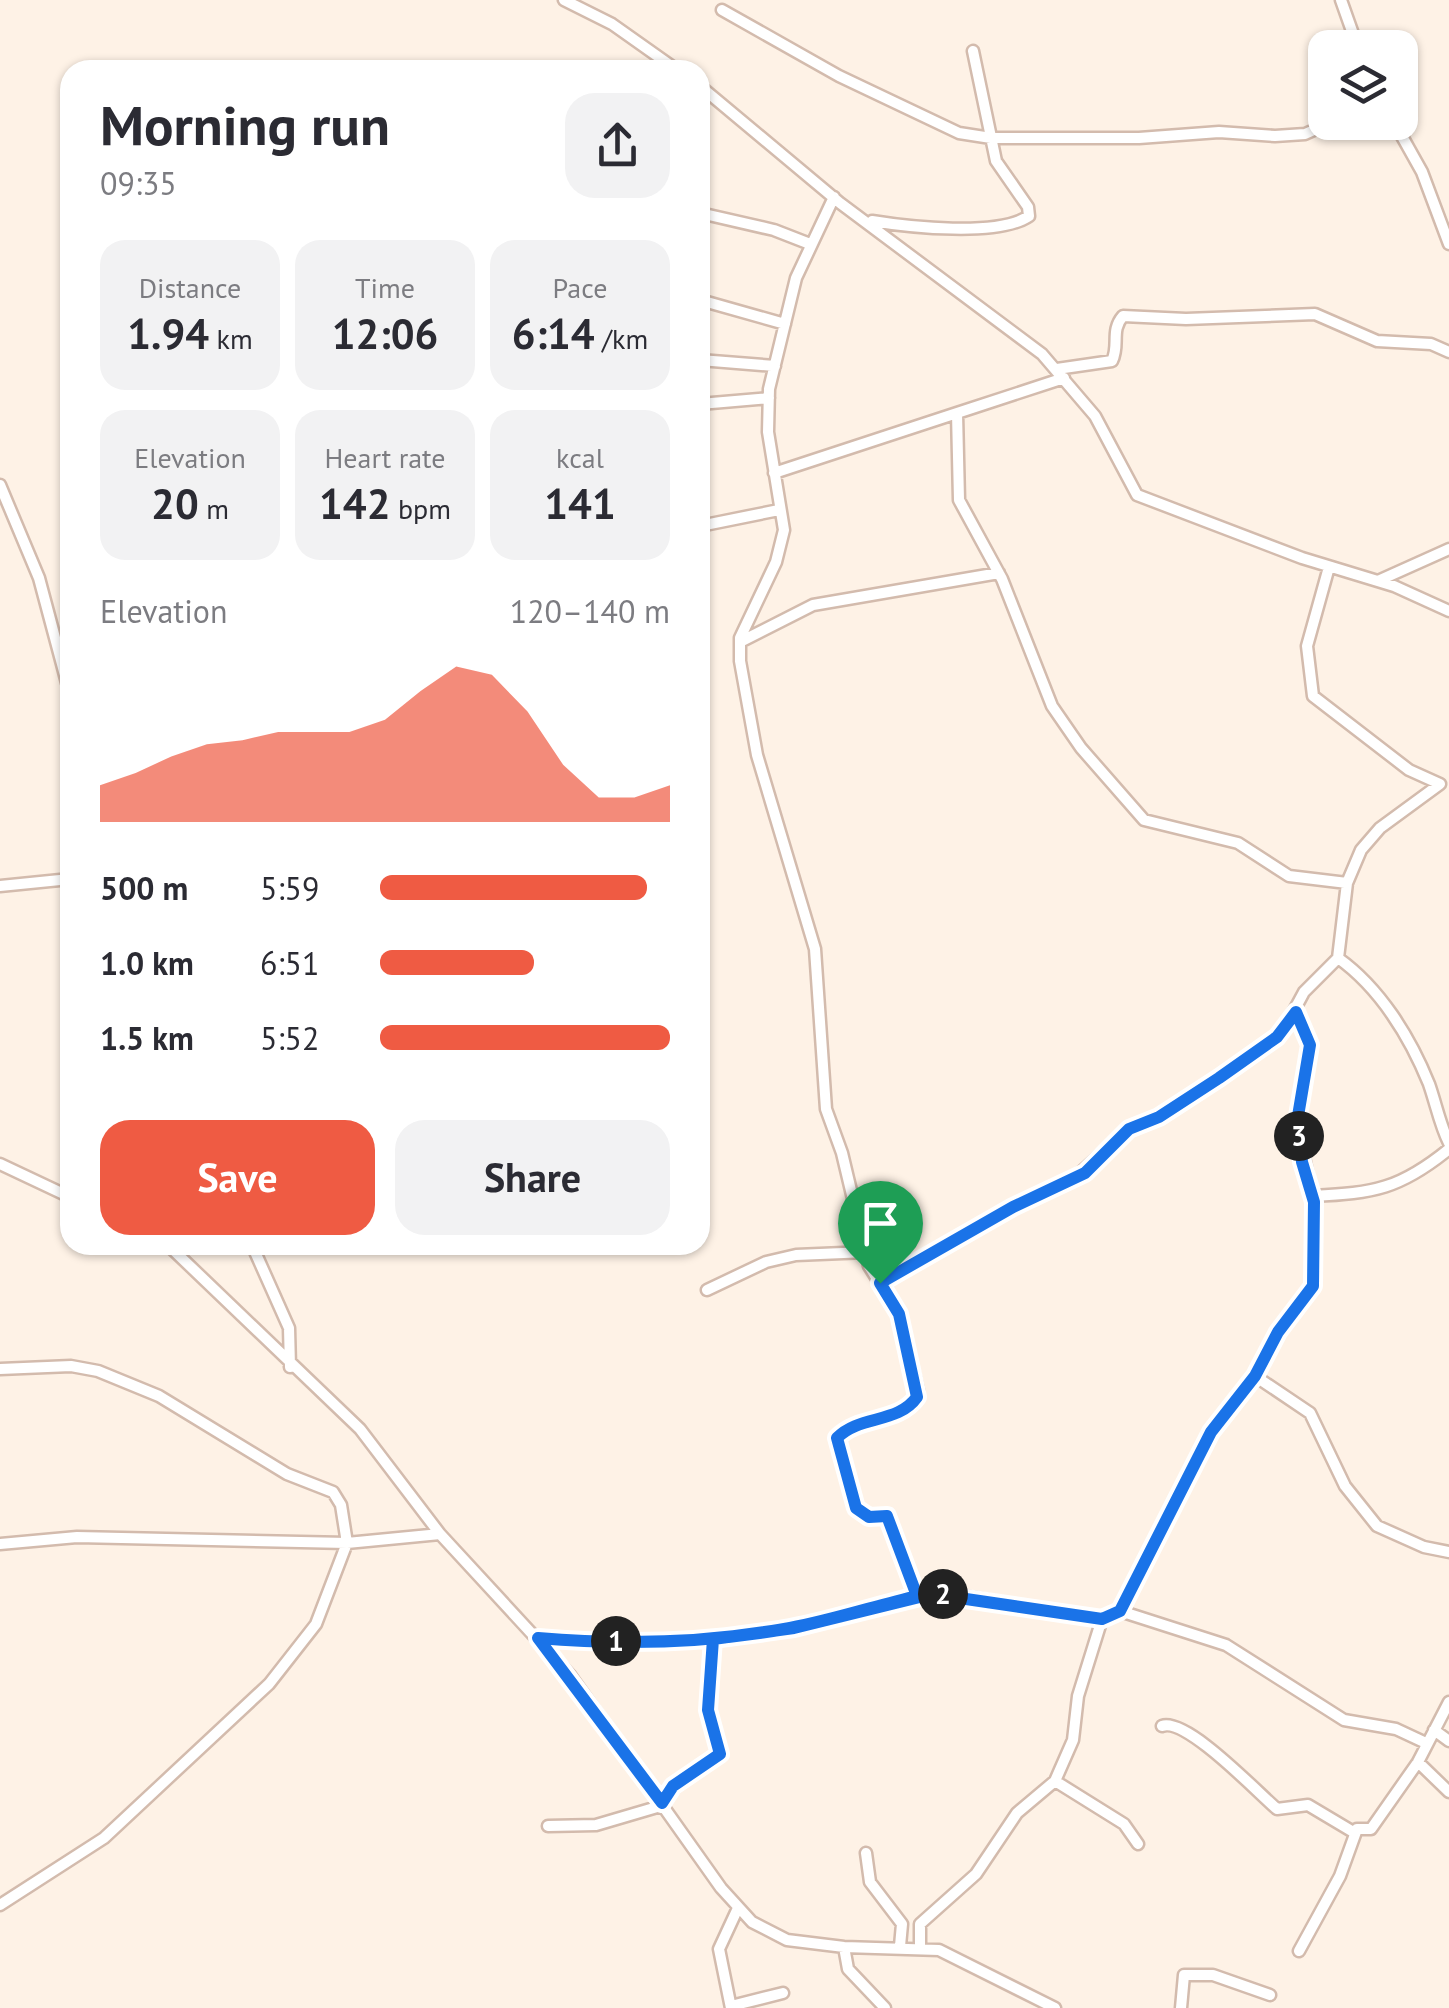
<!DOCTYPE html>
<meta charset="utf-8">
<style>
body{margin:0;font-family:"PT Sans",sans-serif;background:#f2f2f3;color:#2b2b33;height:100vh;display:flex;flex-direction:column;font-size:38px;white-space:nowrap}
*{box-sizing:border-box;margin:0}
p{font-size:32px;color:#7c7c81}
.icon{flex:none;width:55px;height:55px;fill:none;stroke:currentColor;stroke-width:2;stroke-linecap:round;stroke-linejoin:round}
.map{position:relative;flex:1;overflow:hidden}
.drawer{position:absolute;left:60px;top:60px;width:650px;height:1195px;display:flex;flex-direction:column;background:#fff;border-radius:30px;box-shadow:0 2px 8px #0004}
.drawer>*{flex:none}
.controls{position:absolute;left:1308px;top:30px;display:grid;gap:20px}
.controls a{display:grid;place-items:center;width:110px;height:110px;border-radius:20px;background:#fff;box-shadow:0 2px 8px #0004;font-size:50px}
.pin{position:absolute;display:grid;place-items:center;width:85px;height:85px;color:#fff;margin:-102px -42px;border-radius:50% 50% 50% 0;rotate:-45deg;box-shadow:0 0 10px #0007}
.pin .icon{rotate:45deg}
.km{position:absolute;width:50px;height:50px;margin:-25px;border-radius:50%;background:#222;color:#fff;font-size:28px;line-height:50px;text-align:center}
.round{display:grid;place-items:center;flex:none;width:105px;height:105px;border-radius:30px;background:#f2f2f3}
.overview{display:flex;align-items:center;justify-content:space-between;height:170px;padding:0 40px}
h1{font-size:55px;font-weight:700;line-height:75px}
.metrics{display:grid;grid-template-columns:repeat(3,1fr);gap:15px;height:170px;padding:10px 40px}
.metrics div{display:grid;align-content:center;border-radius:25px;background:#f2f2f3;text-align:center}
.metrics b{font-size:42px;font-weight:700}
.metrics small{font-size:28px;font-weight:400}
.metrics p{font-size:28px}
.chart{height:280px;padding:20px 40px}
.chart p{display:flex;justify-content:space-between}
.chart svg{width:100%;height:180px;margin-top:10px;fill:#ef5b43;opacity:.7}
.cta{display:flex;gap:20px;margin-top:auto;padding:20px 40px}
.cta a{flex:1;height:115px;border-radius:30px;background:#ef5b43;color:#fff;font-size:40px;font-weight:700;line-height:115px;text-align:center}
.cta a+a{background:#f2f2f3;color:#2b2b33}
ul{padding:0 40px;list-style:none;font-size:32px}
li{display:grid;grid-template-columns:160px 120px 1fr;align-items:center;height:75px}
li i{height:25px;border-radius:12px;background:#ef5b43}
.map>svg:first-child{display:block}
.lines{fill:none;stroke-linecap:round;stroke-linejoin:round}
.minor-casing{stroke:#d3bbad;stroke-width:15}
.minor{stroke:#fff;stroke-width:10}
.route-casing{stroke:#fff;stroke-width:20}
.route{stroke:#1a73e8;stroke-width:12}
</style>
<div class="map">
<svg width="1449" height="2008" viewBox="0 0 1449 2008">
<rect width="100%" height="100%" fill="#fef2e6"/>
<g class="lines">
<defs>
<path id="minor" d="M564,0L612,24L677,70
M1341,0L1358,48
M722,10L839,76L959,133L991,138H1139L1219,132L1275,136L1305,134L1332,122
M700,86L840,203L1042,354L1095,416L1137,495L1302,558L1394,586L1449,611
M1394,122L1422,172L1449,244
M834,197L796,278L769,389L768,432L784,530L776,562L740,638V661L757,755L815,949L826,1109L842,1153L869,1266L899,1314L918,1390L909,1407L846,1430L838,1442L856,1508L869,1517L887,1515L917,1597L950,1594L1102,1619L1078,1696L1073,1740L1055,1781L1017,1813L976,1874L920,1924V1947
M700,213L774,230L810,244
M872,221C909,227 998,237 1029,216L1028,207L996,161L973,51
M700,300L785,324
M700,360L775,366
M1057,369L1112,361C1120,345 1110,331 1123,316L1186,319L1315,314L1377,341L1431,344L1449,352
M1064,378L957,413L959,500L1002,579L1052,706L1081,748L1144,820L1238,843L1289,876L1347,883
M700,404L769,398
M774,473L957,413
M0,485L39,578L70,694
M700,526L779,510
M1380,580L1449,549
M740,642L813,605L999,573
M0,886L70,879
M1338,958C1380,988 1410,1037 1429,1084C1436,1104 1440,1125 1449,1143
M0,1164L70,1197
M1313,1196C1374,1193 1400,1189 1449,1149
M168,1245L360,1429L440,1534L570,1675L721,1888L752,1922L787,1940L844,1947L939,1950L1055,2008
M252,1245L289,1328L290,1367
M880,1283L1013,1207L1071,1181L1129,1129L1159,1117L1200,1092L1283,1031L1304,992L1338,958L1347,883L1361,850L1380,828L1440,784L1409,770L1313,696L1307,646L1329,567
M707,1290L766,1262L796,1255L867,1252
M0,1369L71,1366L98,1371L159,1396L287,1474L333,1492L341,1505L347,1543L316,1624L269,1684L104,1838L0,1905
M1255,1376L1310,1413L1345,1486L1377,1526L1424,1547L1449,1552
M0,1544L77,1537L347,1543L440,1534
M1120,1611L1226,1645L1344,1720L1396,1729L1426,1743
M1102,1619L1120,1611L1127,1601L1211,1433L1255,1376L1278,1332L1313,1286L1314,1202L1298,1131L1310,1045L1296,1012
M538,1638C621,1645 709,1643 790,1628C833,1620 875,1606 917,1597
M1162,1726C1186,1717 1256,1791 1277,1809L1308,1805L1355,1833
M1434,1730L1449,1741
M1418,1762L1449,1792
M1055,1781L1124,1824L1138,1844
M662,1803L673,1786L719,1754L708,1710L713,1639
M548,1826L596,1825L664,1805
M866,1853L870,1882L902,1924L900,1946
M844,1947L848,1969L885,2008
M1299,1951L1340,1876L1357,1829H1371L1418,1762L1449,1702
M731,2006L783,1993
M731,2008L719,1949L738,1908
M1181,2008L1184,1975H1213L1270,1995"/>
</defs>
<use href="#minor" class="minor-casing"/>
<use href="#minor" class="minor"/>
</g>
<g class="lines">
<defs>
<path id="route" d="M880,1283L899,1314L917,1397C898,1424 859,1415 837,1438L856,1508L869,1517L887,1516L917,1596C875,1606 833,1620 790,1628C708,1643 621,1645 538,1638L662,1803L673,1786L720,1754L708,1710L713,1639L794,1628L932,1594L1102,1619L1120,1611L1211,1432L1255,1376L1278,1332L1313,1286L1314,1202L1302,1162L1298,1116L1310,1045L1296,1012L1277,1037L1219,1078L1159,1117L1129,1129L1085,1173L1013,1207L880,1283"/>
</defs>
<use href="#route" class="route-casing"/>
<use href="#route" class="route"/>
</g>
</svg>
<div class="controls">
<a><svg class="icon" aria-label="layers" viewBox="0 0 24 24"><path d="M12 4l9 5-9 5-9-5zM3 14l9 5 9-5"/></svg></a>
</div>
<div class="pin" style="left:880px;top:1283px;background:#1e9e55"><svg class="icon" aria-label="arrive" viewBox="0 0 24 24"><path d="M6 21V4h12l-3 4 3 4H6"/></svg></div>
<b class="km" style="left:616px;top:1641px">1</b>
<b class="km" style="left:943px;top:1594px">2</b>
<b class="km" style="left:1299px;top:1136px">3</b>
<section class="drawer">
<div class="overview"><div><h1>Morning run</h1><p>09:35</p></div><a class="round"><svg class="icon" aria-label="share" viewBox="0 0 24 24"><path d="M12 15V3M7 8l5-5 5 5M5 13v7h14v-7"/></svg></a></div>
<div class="metrics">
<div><p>Distance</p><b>1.94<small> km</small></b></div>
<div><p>Time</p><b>12:06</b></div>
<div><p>Pace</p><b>6:14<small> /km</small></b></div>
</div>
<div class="metrics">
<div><p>Elevation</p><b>20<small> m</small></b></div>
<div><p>Heart rate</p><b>142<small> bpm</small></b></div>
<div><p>kcal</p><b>141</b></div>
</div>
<div class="chart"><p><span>Elevation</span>120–140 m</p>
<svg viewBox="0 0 160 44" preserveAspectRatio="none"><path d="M0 44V35L10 32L20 28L30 25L40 24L50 22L60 22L70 22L80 19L90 12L100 6L110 8L120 17L130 30L140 38L150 38L160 35V44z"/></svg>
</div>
<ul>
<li><b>500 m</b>5:59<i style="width:92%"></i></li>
<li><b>1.0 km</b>6:51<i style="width:53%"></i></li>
<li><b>1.5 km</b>5:52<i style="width:100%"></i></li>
</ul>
<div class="cta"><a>Save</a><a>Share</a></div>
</section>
</div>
